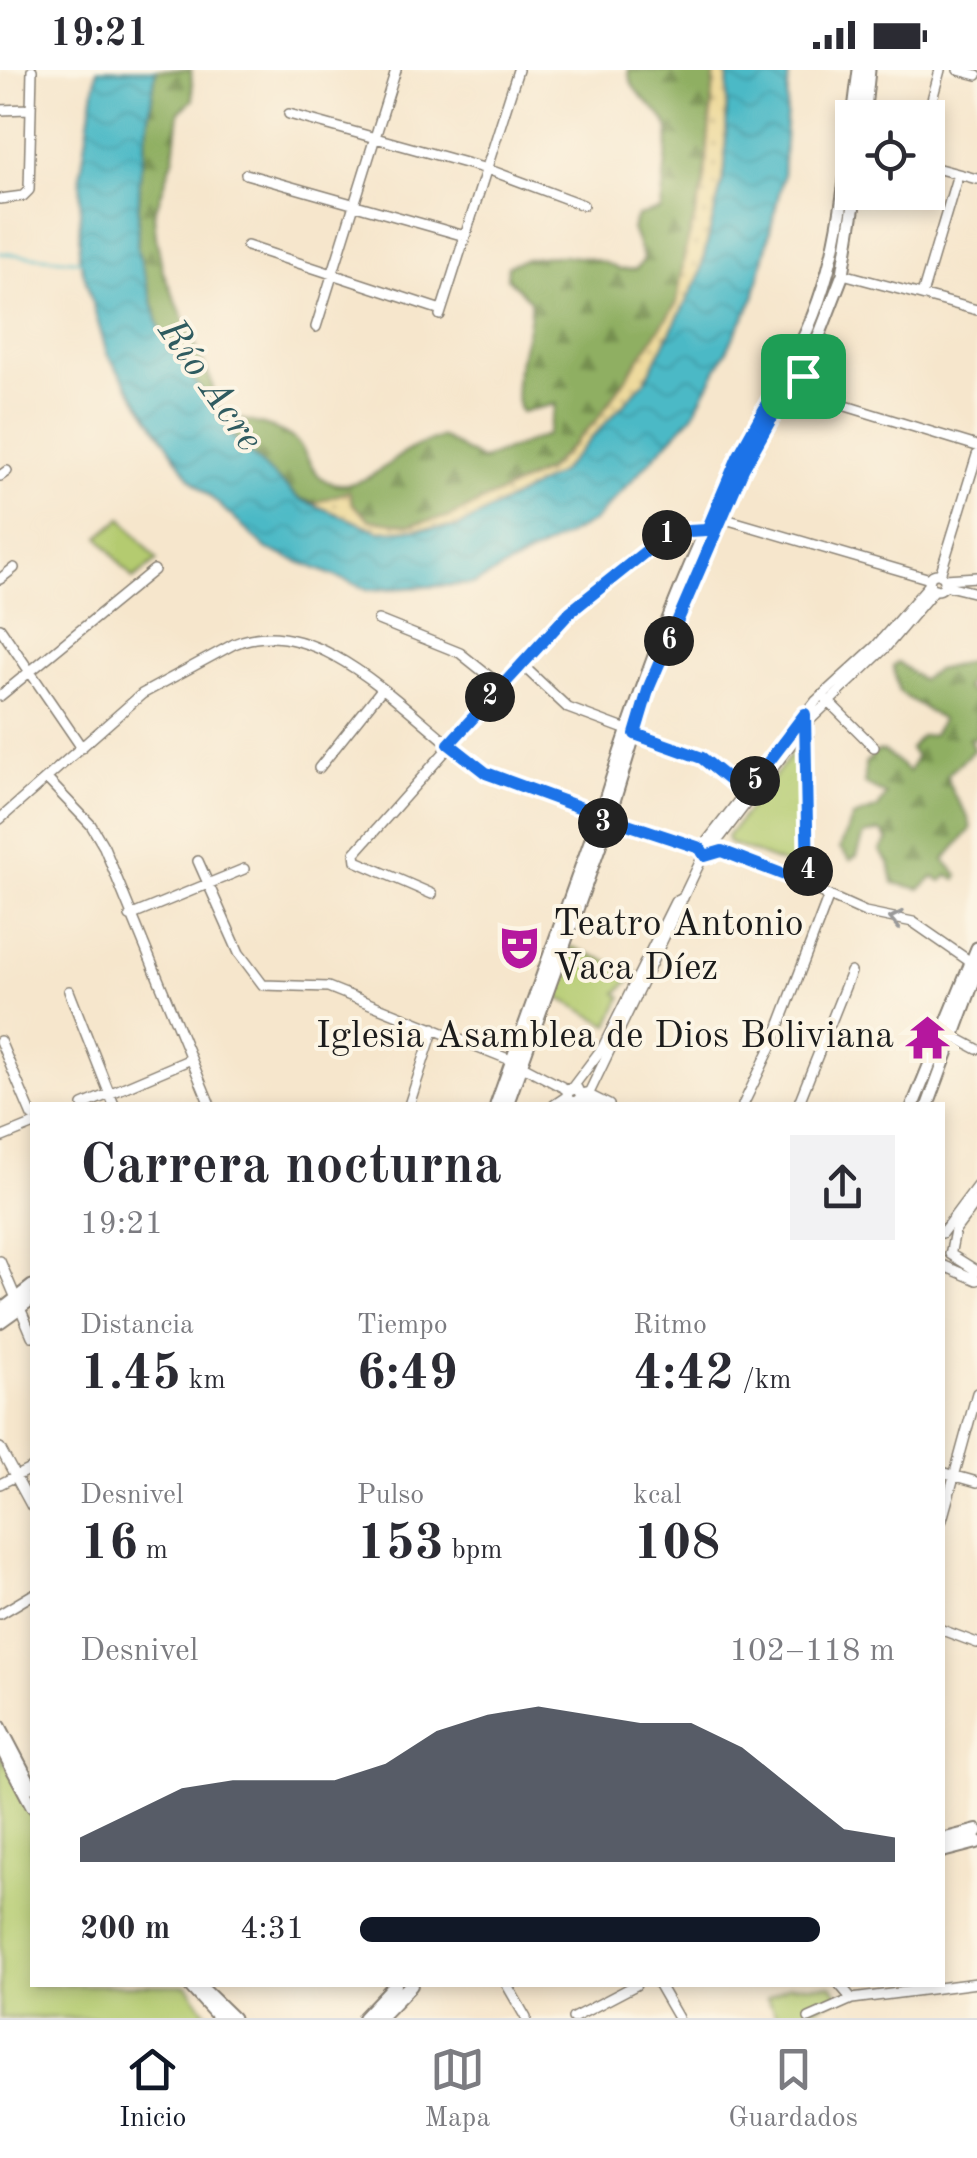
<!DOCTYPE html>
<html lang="es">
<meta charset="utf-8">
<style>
body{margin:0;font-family:"Old Standard TT",serif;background:#f2f2f3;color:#2b2b33;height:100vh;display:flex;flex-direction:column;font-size:38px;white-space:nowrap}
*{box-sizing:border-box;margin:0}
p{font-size:32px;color:#7c7c81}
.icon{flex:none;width:55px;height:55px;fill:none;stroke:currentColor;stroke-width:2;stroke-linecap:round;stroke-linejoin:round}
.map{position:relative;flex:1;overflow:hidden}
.sheet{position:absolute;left:30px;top:1032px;width:915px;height:885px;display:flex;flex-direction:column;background:#fff;border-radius:0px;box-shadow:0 5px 15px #0003}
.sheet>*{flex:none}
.controls{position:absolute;left:835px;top:30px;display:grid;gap:20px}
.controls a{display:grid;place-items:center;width:110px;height:110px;border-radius:0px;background:#fff;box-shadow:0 5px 15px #0003;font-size:50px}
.pin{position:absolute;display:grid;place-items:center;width:85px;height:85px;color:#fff;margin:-42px;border-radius:20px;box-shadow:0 5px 15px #0006}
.km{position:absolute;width:50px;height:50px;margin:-25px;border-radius:50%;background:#222;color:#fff;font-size:28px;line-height:50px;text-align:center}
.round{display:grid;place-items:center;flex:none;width:105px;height:105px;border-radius:0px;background:#f2f2f3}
.overview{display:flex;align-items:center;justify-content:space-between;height:170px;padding:0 50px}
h1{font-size:55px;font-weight:600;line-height:75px}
.figures{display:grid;grid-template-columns:repeat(3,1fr);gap:15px;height:170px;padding:10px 50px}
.figures div{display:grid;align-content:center}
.figures b{font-size:50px;font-weight:600}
.figures small{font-size:28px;font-weight:400}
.figures p{font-size:28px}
.chart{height:280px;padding:20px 50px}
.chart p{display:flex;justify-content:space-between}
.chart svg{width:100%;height:180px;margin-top:10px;fill:#111827;opacity:.7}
ul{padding:0 50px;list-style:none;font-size:32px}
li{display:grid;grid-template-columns:160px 120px 1fr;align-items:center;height:75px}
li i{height:25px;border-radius:12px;background:#111827}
.status{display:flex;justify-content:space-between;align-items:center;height:70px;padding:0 50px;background:#fff;direction:ltr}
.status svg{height:28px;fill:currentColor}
.tab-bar{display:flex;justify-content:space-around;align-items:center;height:140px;border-top:2px solid #e1e1e2;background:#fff;font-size:28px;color:#7c7c81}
.tab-bar a{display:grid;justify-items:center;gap:5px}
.tab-bar .selected{color:#111827}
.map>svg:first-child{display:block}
.green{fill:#b4cb70;stroke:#687446;stroke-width:2.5}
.forest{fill:url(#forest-firs);stroke:#56663f;stroke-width:2.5}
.sand{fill:url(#sand-dots);stroke:#857b5d;stroke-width:2.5}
.water{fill:url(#water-waves);stroke:#346a71;stroke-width:2.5}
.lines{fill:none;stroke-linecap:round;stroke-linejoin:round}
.stream{stroke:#4cb9c6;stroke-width:2.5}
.minor-casing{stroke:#898174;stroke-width:12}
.major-casing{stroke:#898174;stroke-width:15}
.highway-casing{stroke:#898174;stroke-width:16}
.minor{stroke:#fff;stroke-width:9}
.major{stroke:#fff;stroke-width:11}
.highway{stroke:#fff;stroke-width:12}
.oneway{stroke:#999}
.route-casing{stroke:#fff;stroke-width:20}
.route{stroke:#1a73e8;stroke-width:12}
.labels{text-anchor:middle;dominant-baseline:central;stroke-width:8;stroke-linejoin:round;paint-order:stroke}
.poi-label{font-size:38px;fill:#1c1c1c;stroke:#fcf5e5;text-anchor:start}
.water-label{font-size:40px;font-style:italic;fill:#2f5b60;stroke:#fcf5e5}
</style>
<div class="status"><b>19:21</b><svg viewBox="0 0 49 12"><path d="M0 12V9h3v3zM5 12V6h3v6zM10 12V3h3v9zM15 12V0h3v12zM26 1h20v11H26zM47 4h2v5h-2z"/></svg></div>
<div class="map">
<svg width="977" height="1948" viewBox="0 0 977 1948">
<defs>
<pattern id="forest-firs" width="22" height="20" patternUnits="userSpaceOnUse" patternTransform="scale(2.5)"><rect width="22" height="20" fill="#8faf62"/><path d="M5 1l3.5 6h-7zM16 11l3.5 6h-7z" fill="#748e50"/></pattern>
<pattern id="sand-dots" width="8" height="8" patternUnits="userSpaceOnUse" patternTransform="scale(2.5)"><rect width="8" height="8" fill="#eeda9e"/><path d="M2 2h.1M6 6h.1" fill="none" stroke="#ccba88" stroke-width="1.8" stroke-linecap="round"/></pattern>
<pattern id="water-waves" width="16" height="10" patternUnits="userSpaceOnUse" patternTransform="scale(2.5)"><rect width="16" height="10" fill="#4cb9c6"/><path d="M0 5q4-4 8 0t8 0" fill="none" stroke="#429eaa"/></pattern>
</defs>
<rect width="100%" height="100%" fill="#fcf5e5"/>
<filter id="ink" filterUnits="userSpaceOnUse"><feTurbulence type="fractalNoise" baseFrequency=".01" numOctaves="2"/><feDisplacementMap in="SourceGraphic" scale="20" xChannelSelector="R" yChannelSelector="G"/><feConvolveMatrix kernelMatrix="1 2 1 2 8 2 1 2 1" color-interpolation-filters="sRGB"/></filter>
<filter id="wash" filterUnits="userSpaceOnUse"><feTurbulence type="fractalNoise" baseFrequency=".0048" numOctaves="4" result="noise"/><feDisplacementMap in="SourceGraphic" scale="40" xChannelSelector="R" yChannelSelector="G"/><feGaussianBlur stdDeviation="2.25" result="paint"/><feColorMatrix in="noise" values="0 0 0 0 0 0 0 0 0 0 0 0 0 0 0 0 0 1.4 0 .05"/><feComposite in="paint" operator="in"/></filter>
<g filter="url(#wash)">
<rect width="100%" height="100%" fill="#f6e6cc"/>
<path class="green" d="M122,448L157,490L133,509L99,467Z
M801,672L800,795L796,798L729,773L727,767Z
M571,877L637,903L617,923L622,927L609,955L554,925Z
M0,1682L32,1743V1915H187L210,1948H0Z
M789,1915H832L840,1926L795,1948H778L767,1928Z"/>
<path class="forest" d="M156,0H191L193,30L179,42L174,86L154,145L156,167L163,202L212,313L214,328L225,346C247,351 273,355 291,367C313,381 308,422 353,413C376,408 392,388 413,378C422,373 432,371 442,367L481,390L547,365L556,334L521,342C505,303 533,271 530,230L507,208L508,196C532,181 597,183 619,200L636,199L644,190L632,159L637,146L661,140L669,60C659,34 632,30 628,0H715L704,115L685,181L677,233L598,349L547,400L449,447L408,455L370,450L352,433L349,422L319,433L299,429L235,370L160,260L137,178L140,107Z
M898,592L921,610L936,600L969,592L976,599L965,618L973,624L977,619V668H969L974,680L947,705C950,729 968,736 971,759L944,790L958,805L956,809L948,806L941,811L934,807L920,819L893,813L889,792L880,781L888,770L881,761L864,765L857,786L850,790L840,778L853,747L878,738L886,725L865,714V694L876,682L884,681L909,702L916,687L910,679L921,666L933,665L942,650L899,622L893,596Z"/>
<path class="sand" d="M715,0H728L725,100L699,207L645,311L558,404L458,457L379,461L312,434L349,421L352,433L370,450L408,455L449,447L547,401L598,349L677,233L685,181L704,115Z"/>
<path class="water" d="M97,0H156L140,107L137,178L160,260L235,370L299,429L379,461L458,457L558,404L645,311L699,207L725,100L728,0H789L783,107L754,228L693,345L594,451L474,514L369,520L267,479L190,408L107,284L79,186L81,102Z"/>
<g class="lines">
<path class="stream" d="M0,183L83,191"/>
</g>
</g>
<g filter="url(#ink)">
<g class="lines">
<defs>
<path id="minor" d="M958,0L977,5
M0,40L28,39
M289,44L487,99L583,135
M927,48L940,0
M928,96L977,109
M246,104L465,166
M0,129L23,126L29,120L32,0
M247,176L441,240
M843,204L977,240
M922,225L958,104
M440,245L518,0
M316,257L396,0
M790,319L977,376
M0,406L7,401
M722,448L930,509
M929 512a8 8 0 1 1 16 0a8 8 0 1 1-16 0Z
M940,505L977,385
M0,509L14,498
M945,509L977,507
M944,515L977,523
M378,550L460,583L500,615
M0,558L82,678
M520,593L568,638L627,660
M0,626L154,500
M827,630L874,677
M808,651V814
M635,663L702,688L745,723
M319,698L382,619
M47,709L91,755L104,777L210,1035
M0,749L142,624L234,574C323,537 416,656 483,700C515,721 562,730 598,743
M612,749L700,778
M705,774L816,631L876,576L930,514
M712,778L808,652L885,578L935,519
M712,781L756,793L865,842L913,852L975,895
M198,791L239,883L263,915L328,917L513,991L568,1020
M432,824L356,791L355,783L569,542L670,462L707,460
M130,846L244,799
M69,921L114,1035
M951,965L977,979
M0,971L32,1046
M572,1018L603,977L675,832L683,828
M585,1023L609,1035
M581,1026L577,1018L567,1022L568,1030L575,1032L590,1021L703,786L700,778L709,775L711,784L703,786
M579,1031L593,1035
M83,1035L191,989
M409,1035L434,958
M554,1035L566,1027
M743,1035L772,975L828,828
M798,1035L851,902
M0,1068L32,1055
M942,1163L977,1116
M951,1181L955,1160L977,1131
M950,1184L977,1201
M0,1191L32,1266
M942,1195L977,1210
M0,1378L32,1437
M942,1402L977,1412
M0,1414L32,1398
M942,1450L977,1323
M0,1544L32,1525
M942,1560L977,1573
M507,1915L526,1948
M659,1915L678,1948
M840,1915L852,1929
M573,1948L636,1915
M809,1948L852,1929L977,1913"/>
<path id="major" d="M853,48L859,0
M864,48L869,0
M786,302C834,218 841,147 852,52
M802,310L843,204L856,122
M602,739C648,591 704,444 783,310
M611,741L649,617L743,399L781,331L794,319
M496,1035L598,749
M507,1035L608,753
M913,1035L977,878
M928,1035L977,902
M0,1241L32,1216
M0,1252L32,1229
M0,1656L32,1717
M0,1676L32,1736
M189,1915L219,1948
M199,1915L233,1948"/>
<path id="highway" d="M942,1770L977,1761
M942,1781L977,1772
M364,1948L395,1915
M379,1948L411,1915"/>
</defs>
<use href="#minor" class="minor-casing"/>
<use href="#major" class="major-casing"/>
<use href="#highway" class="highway-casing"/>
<use href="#minor" class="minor"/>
<use href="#major" class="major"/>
<use href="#highway" class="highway"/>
</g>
<defs><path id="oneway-chevron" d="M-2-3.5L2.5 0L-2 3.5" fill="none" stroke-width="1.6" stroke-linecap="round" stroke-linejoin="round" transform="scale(2.5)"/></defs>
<use class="oneway" href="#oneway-chevron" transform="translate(896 849) rotate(-168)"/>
</g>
<g class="lines" filter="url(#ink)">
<defs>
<path id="route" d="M794,299L803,306L800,316L781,331L743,399L649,617L635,664L702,688L745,723L805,644L808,814L722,781L705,786L700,778L612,749L601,753L598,744L486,703L449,674L570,542L670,462L707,460L738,387L784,304Z"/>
</defs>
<use href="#route" class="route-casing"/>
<use href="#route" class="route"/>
</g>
<defs>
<symbol id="theatre-bare" viewBox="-9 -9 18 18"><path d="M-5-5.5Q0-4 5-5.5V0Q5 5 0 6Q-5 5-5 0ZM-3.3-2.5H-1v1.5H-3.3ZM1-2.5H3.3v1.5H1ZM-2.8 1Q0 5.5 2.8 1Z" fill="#b5179e" stroke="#fcf5e5" stroke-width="2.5" paint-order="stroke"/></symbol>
<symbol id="temple-bare" viewBox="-9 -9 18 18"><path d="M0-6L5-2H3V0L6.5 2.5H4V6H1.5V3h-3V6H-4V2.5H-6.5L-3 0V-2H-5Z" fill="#b5179e" stroke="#fcf5e5" stroke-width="2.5" paint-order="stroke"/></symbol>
</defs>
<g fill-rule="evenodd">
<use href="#theatre-bare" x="488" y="846" width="63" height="63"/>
<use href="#temple-bare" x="896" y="936" width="63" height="63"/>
</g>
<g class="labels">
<g class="poi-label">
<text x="553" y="855">Teatro Antonio<tspan x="553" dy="44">Vaca Díez</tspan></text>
<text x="894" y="967" text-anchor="end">Iglesia Asamblea de Dios Boliviana</text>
</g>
<g class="water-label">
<text transform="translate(209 316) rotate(55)">Río Acre</text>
</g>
</g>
</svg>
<div class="controls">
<a><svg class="icon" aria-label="locate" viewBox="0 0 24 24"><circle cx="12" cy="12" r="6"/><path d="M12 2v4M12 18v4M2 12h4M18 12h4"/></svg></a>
</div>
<div class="pin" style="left:803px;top:306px;background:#1e9e55"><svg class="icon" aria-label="arrive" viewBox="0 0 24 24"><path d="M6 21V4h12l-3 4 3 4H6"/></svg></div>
<b class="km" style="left:667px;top:465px">1</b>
<b class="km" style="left:490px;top:627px">2</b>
<b class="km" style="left:603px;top:753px">3</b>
<b class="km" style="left:808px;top:801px">4</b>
<b class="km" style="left:755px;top:711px">5</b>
<b class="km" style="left:669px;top:571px">6</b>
<section class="sheet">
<div class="overview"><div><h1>Carrera nocturna</h1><p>19:21</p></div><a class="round"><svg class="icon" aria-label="share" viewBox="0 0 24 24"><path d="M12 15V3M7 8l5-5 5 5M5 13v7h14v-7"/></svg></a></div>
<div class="figures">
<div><p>Distancia</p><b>1.45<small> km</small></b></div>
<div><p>Tiempo</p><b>6:49</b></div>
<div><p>Ritmo</p><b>4:42<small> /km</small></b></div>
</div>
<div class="figures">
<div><p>Desnivel</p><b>16<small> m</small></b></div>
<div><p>Pulso</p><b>153<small> bpm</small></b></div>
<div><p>kcal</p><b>108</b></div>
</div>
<div class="chart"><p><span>Desnivel</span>102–118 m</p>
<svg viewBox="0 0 160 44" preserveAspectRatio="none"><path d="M0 44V38L10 32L20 26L30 24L40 24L50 24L60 20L70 12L80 8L90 6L100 8L110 10L120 10L130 16L140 26L150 36L160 38V44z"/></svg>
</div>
<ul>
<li><b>200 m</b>4:31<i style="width:86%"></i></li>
</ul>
</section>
</div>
<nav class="tab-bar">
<a class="selected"><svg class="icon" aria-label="home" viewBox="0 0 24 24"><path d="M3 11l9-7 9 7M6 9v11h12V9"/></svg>Inicio</a>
<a><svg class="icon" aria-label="map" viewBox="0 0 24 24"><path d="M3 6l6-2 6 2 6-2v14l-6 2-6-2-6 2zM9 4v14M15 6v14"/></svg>Mapa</a>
<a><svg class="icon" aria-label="saved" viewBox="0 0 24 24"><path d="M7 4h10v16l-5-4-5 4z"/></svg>Guardados</a>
</nav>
